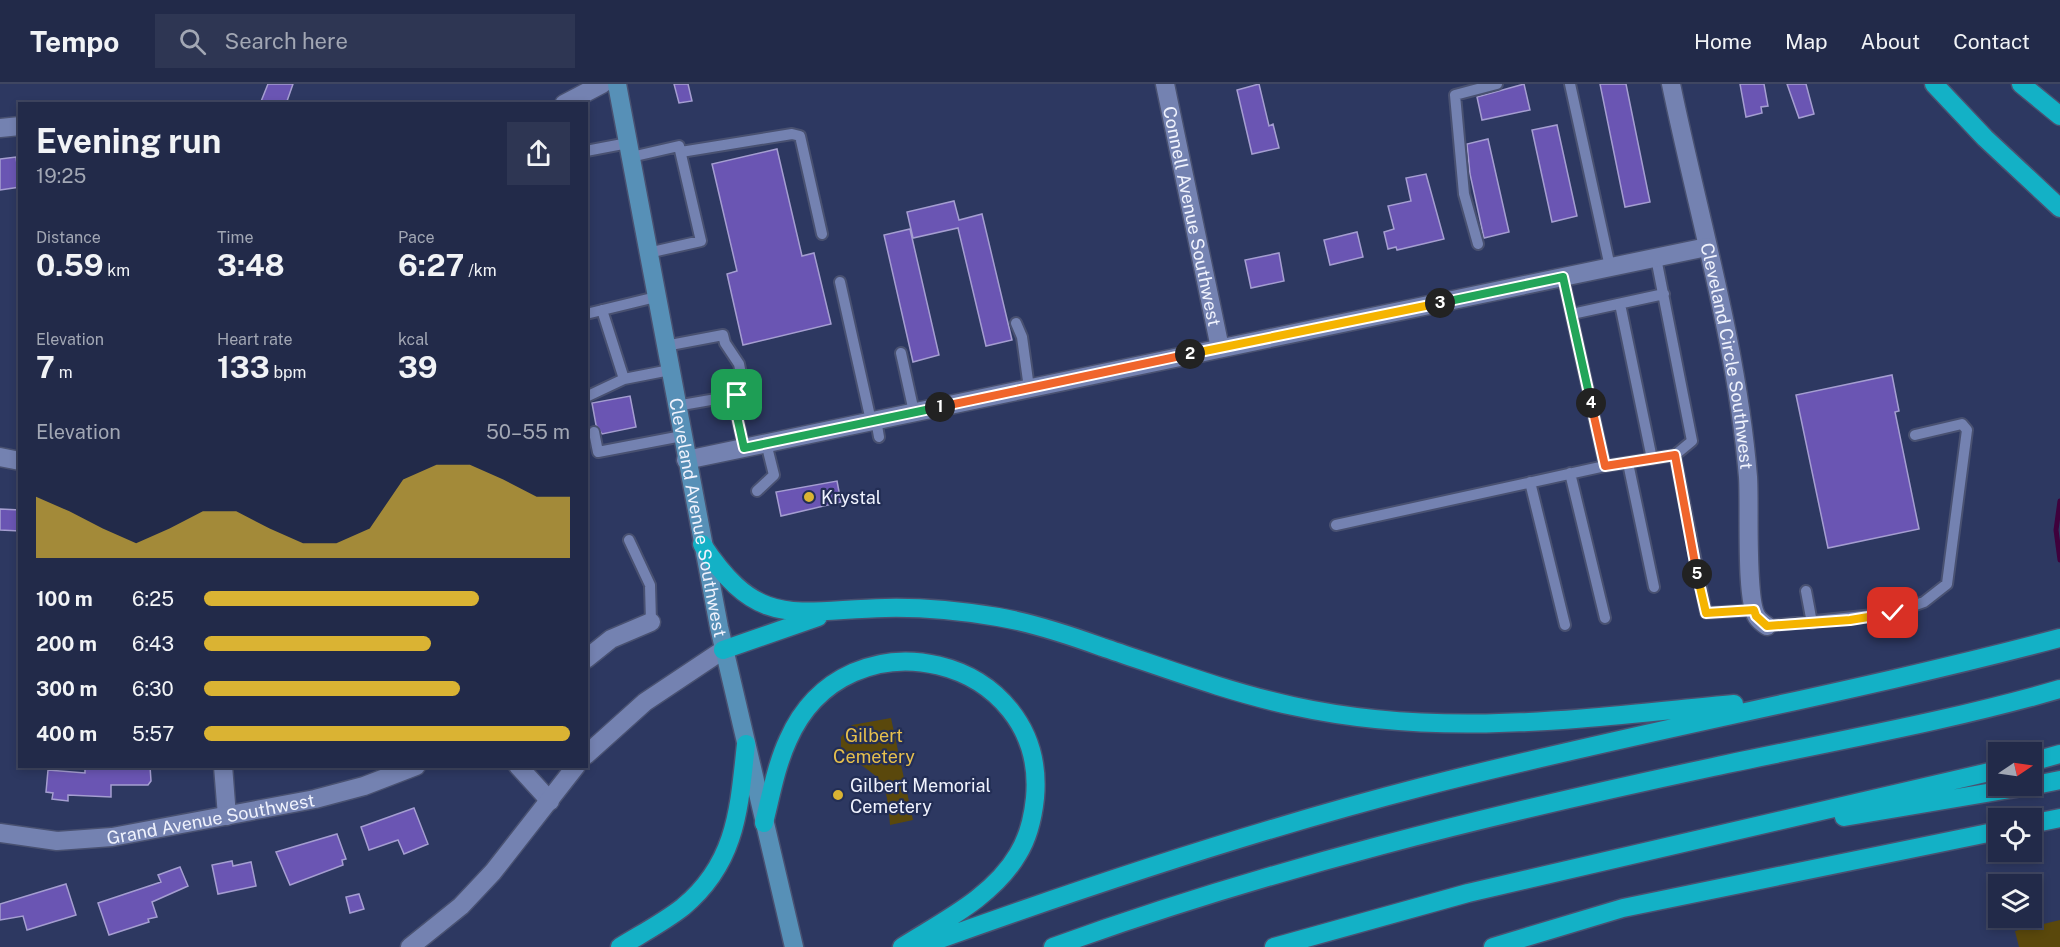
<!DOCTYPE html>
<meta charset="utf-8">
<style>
body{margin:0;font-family:"Public Sans",sans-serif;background:#2e3653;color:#f1f3f6;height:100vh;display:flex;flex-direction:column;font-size:22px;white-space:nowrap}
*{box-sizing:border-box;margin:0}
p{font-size:20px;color:#a2a7b4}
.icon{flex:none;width:33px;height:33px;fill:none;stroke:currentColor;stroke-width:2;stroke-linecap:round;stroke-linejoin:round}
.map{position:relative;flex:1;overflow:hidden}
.drawer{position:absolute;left:18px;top:18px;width:570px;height:666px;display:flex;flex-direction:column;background:#222a49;border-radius:0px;box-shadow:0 3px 9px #0003,0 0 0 2px #3f4661}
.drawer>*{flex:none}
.needle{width:39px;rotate:77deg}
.buttons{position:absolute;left:1988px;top:658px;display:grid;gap:12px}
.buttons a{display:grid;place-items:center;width:54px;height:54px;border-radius:0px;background:#222a49;box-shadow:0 3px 9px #0003,0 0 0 2px #3f4661;font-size:30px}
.pin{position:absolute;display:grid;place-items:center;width:51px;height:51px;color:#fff;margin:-26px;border-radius:12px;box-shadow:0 3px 9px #0006}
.km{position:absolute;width:30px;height:30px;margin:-15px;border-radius:50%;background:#222;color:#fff;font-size:16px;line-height:30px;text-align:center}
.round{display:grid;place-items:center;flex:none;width:63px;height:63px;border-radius:0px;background:#2e3653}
.summary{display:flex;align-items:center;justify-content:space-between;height:102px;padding:0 18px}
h1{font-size:33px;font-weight:700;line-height:45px}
.metrics{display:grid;grid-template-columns:repeat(3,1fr);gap:9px;height:102px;padding:6px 18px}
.metrics div{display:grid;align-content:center}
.metrics b{font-size:30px;font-weight:700}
.metrics small{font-size:16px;font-weight:400}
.metrics p{font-size:16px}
.chart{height:168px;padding:12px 18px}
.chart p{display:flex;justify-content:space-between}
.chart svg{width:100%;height:108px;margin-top:6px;fill:#dab333;opacity:.7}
ul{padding:0 18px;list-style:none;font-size:20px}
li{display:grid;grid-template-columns:96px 72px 1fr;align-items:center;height:45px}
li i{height:15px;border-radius:8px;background:#dab333}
header{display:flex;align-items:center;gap:36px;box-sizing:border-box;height:84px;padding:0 30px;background:#222a49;border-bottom:2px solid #3f4661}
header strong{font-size:28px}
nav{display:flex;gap:33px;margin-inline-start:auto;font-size:21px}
.search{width:420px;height:54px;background:#2e3653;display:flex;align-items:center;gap:15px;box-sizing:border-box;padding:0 21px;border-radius:0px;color:#a2a7b4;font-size:22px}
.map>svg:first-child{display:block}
.green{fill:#5a480c}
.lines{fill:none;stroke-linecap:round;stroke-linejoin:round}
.stream{stroke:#3f013c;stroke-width:5}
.building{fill:#6a55b3;stroke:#a59ed1;stroke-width:1.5}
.service-casing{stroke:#495171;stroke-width:14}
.minor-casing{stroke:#495171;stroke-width:21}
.secondary-casing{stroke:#495171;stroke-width:21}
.motorway-casing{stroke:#495171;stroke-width:21}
.service{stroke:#7482b1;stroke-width:10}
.minor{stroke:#7482b1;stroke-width:18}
.secondary{stroke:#5790b7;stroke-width:18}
.motorway{stroke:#13b1c6;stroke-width:18}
.split-1-casing{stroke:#fff;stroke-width:12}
.split-2-casing{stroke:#fff;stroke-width:12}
.split-3-casing{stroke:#fff;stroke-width:12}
.split-4-casing{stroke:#fff;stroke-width:12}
.split-5-casing{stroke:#fff;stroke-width:12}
.split-6-casing{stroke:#fff;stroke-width:12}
.split-1{stroke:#22a559;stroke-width:8}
.split-2{stroke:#f0652b;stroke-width:8}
.split-3{stroke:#f5b400;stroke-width:8}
.split-4{stroke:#22a559;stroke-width:8}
.split-5{stroke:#f0652b;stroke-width:8}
.split-6{stroke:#f5b400;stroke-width:8}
.poi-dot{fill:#dab333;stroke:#232e55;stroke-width:2}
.labels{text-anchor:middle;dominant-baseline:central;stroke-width:4.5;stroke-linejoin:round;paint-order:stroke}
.street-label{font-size:18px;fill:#eff2fd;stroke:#232e55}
.poi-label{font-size:18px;fill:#eff2fd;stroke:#232e55;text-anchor:start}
.park-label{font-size:18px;fill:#e7c04d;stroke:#232e55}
</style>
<header>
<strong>Tempo</strong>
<div class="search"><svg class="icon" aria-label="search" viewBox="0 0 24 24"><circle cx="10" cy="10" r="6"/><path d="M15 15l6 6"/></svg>Search here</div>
<nav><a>Home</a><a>Map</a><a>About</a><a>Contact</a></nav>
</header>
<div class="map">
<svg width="2060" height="863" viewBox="0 0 2060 863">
<rect width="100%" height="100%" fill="#2d3861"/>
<path class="green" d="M891,634L913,736L890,741C887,686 877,697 841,665V653L852,641Z
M2060,836V863H2019L2015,847Z"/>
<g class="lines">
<path class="stream" d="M2060,417L2056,446L2060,476"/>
</g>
<path class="building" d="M268,0H293L286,20H260Z
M674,0H688L692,17L679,19Z
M1259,0L1269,42L1273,40L1279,64L1252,70L1237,6Z
M1524,0L1530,26L1482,36L1477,13Z
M1600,0H1626L1650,118L1625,123Z
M1740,0H1764L1768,22L1761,23L1762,29L1746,33Z
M1787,0H1806L1814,30L1799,34Z
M1557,41L1577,132L1552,138L1532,46Z
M1488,55L1509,148L1484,154L1470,90L1467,60Z
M777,65L802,172L814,169L831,240L743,261L727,190L737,187L712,80Z
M16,73L17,80L20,79V103L0,106V75Z
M1426,90L1444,155L1397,166L1396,163L1388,165L1384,148L1394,145L1388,122L1411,117L1406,94Z
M954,117L959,136L982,130L1012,256L986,262L958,144L913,154L907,128Z
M910,145L939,271L913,278L884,151Z
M1357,148L1363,173L1330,181L1324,156Z
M1279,169L1284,197L1251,204L1245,176Z
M1892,291L1899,327L1895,328L1919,445L1828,464L1796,311Z
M630,312L636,343L602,350L596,341L592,319Z
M837,397L841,418L781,432L776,408Z
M0,425L20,426V447L0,446Z
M85,682H150L151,697L148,701H111V713L68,711V717L52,715L53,709L46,708L48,686L85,689Z
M414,724L428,760L404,770L398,756L369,766L361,743Z
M337,750L346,775L342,776L343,781L290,801L276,768Z
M232,777L233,782L251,778L256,802L218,810L212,781Z
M180,783L188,802L152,818L157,833L148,835L149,838L109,851L98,819L161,798L158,791Z
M66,800L76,831L27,846L23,832L0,836V820Z
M359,810L364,825L350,829L346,813Z"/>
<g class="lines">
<defs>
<path id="service" d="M1570,0L1610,183
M586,67L628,59
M681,68L792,50L800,52L822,150
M631,73L679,62L701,157L648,169
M1478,160L1464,110L1455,11L1497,0
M1563,193L1605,382
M840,198L871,337
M1620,220L1652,375
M602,226L624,295L670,286
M586,230L656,213
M1572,230L1664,210
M1016,239L1022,253L1029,304
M665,262L723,251L725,259L739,280L745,310L676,322
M901,269L914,328
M737,311L734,319L744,364
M588,312L624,295
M876,336L879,353
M594,348L598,368L682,352
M1675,371L1706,529L1754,526
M1628,379L1654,503
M1570,389L1605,534
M1530,398L1565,541
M757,407L774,391L766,359
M1336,441L1605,382L1675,371L1692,357L1656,174
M629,456L650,501L651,538
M1806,507L1812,539
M1767,542L1893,529L1924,518L1947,500L1967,346L1962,340L1915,351"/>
<g id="minor">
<path id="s1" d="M1165,0L1220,264"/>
<path id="s2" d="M1671,0C1698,131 1737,259 1748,393C1750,420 1745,516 1757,533C1759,536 1764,540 1767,542"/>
<path d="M564,20L602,0"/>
<path d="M0,44L20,42"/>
<path d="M0,373L20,377"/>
<path d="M686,376L1707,163"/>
<path d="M586,575L611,555L651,538"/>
<path d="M586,671L645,618L723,566"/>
<path d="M223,682L227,732"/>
<path d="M518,682L550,717"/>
<path id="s3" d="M0,749L57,757L112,753L315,715L364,702L416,682"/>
<path d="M410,863L461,822L493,788L576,682"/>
</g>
<g id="secondary">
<path id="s4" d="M617,0L719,543L794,863"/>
</g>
<path id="motorway" d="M1934,0L1985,54L2060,124
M2021,0L2060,32
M702,460C759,547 795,526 885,524C923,523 961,527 998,533C1033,539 1069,551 1102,563C1165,584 1228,608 1293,622C1443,655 1584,634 1734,620
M723,566L818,533
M2031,678L2060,670
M2031,702L2060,696
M1844,733L2028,702
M764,739C771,711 776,682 788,656C847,522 1048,572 1035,714C1033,733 1028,754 1018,770C993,813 943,837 902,863
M2031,740L2060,734
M620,863C641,850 664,838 683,823C737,778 739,724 746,660
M918,863C1084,803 1251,747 1422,703C1634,648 1849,610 2060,554
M1053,863C1268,785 1489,731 1713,683C1829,658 1946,638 2060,605
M1274,863L1468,809L1998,686
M1493,863L1623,824L1998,747"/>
</defs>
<use href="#service" class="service-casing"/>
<use href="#minor" class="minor-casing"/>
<use href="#secondary" class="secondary-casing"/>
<use href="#motorway" class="motorway-casing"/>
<use href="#service" class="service"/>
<use href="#minor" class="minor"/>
<use href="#secondary" class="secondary"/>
<use href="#motorway" class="motorway"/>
</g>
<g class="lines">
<defs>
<path id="split-1" d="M737,311L734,319L744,364L940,323"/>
<path id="split-2" d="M940,323L1190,270"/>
<path id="split-3" d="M1190,270L1440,219"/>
<path id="split-4" d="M1440,219L1563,193L1591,319"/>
<path id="split-5" d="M1591,319L1605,382L1675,371L1697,490"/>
<path id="split-6" d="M1697,490L1706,529L1754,526L1756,532L1767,542L1850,536L1893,529"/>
</defs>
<use href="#split-1" class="split-1-casing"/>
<use href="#split-2" class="split-2-casing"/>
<use href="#split-3" class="split-3-casing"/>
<use href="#split-4" class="split-4-casing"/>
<use href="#split-5" class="split-5-casing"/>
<use href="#split-6" class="split-6-casing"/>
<use href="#split-1" class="split-1"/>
<use href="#split-2" class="split-2"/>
<use href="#split-3" class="split-3"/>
<use href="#split-4" class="split-4"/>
<use href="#split-5" class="split-5"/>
<use href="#split-6" class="split-6"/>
</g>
<g class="poi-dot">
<circle cx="809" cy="413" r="6"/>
<circle cx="838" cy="711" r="6"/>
</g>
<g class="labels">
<g class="street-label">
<text stroke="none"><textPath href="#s1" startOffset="135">Connell Avenue Southwest</textPath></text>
<text stroke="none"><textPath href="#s2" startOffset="278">Cleveland Circle Southwest</textPath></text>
<text stroke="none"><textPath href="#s4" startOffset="441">Cleveland Avenue Southwest</textPath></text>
<text stroke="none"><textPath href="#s3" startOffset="213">Grand Avenue Southwest</textPath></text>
</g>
<g class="poi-label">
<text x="821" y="413">Krystal</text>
<text x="850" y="701">Gilbert Memorial<tspan x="850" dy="21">Cemetery</tspan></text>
</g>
<g class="park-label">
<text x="874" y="651">Gilbert<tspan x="874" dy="21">Cemetery</tspan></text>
</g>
</g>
</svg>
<div class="buttons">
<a><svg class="needle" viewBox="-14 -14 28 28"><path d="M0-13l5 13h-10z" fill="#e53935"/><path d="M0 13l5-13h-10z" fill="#a2a7b4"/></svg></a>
<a><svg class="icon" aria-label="locate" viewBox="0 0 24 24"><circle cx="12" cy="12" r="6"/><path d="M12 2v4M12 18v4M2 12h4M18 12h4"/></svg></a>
<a><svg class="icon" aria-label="layers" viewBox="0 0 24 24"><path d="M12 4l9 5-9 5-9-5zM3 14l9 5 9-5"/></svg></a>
</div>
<div class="pin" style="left:737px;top:311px;background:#1e9e55"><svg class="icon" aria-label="arrive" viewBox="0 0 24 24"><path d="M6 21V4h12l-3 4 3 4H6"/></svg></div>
<div class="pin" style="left:1893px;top:529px;background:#d93025"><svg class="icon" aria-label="check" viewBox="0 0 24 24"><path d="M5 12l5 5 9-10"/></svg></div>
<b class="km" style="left:940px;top:323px">1</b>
<b class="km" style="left:1190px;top:270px">2</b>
<b class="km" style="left:1440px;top:219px">3</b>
<b class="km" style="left:1591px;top:319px">4</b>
<b class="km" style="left:1697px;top:490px">5</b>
<section class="drawer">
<div class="summary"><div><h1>Evening run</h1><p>19:25</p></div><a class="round"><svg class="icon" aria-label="share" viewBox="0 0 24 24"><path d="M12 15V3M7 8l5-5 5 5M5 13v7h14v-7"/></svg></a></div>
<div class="metrics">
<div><p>Distance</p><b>0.59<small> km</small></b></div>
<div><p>Time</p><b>3:48</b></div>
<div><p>Pace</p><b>6:27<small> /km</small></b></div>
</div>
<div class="metrics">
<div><p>Elevation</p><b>7<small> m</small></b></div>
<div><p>Heart rate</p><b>133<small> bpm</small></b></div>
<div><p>kcal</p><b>39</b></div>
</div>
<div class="chart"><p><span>Elevation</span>50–55 m</p>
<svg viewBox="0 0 160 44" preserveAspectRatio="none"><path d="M0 44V19L10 25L20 32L30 38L40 32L50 25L60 25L70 32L80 38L90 38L100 32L110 12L120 6L130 6L140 12L150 19L160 19V44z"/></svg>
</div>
<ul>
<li><b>100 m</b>6:25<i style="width:75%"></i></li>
<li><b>200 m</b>6:43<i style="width:62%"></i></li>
<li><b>300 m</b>6:30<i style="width:70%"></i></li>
<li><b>400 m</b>5:57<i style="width:100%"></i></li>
</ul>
</section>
</div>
